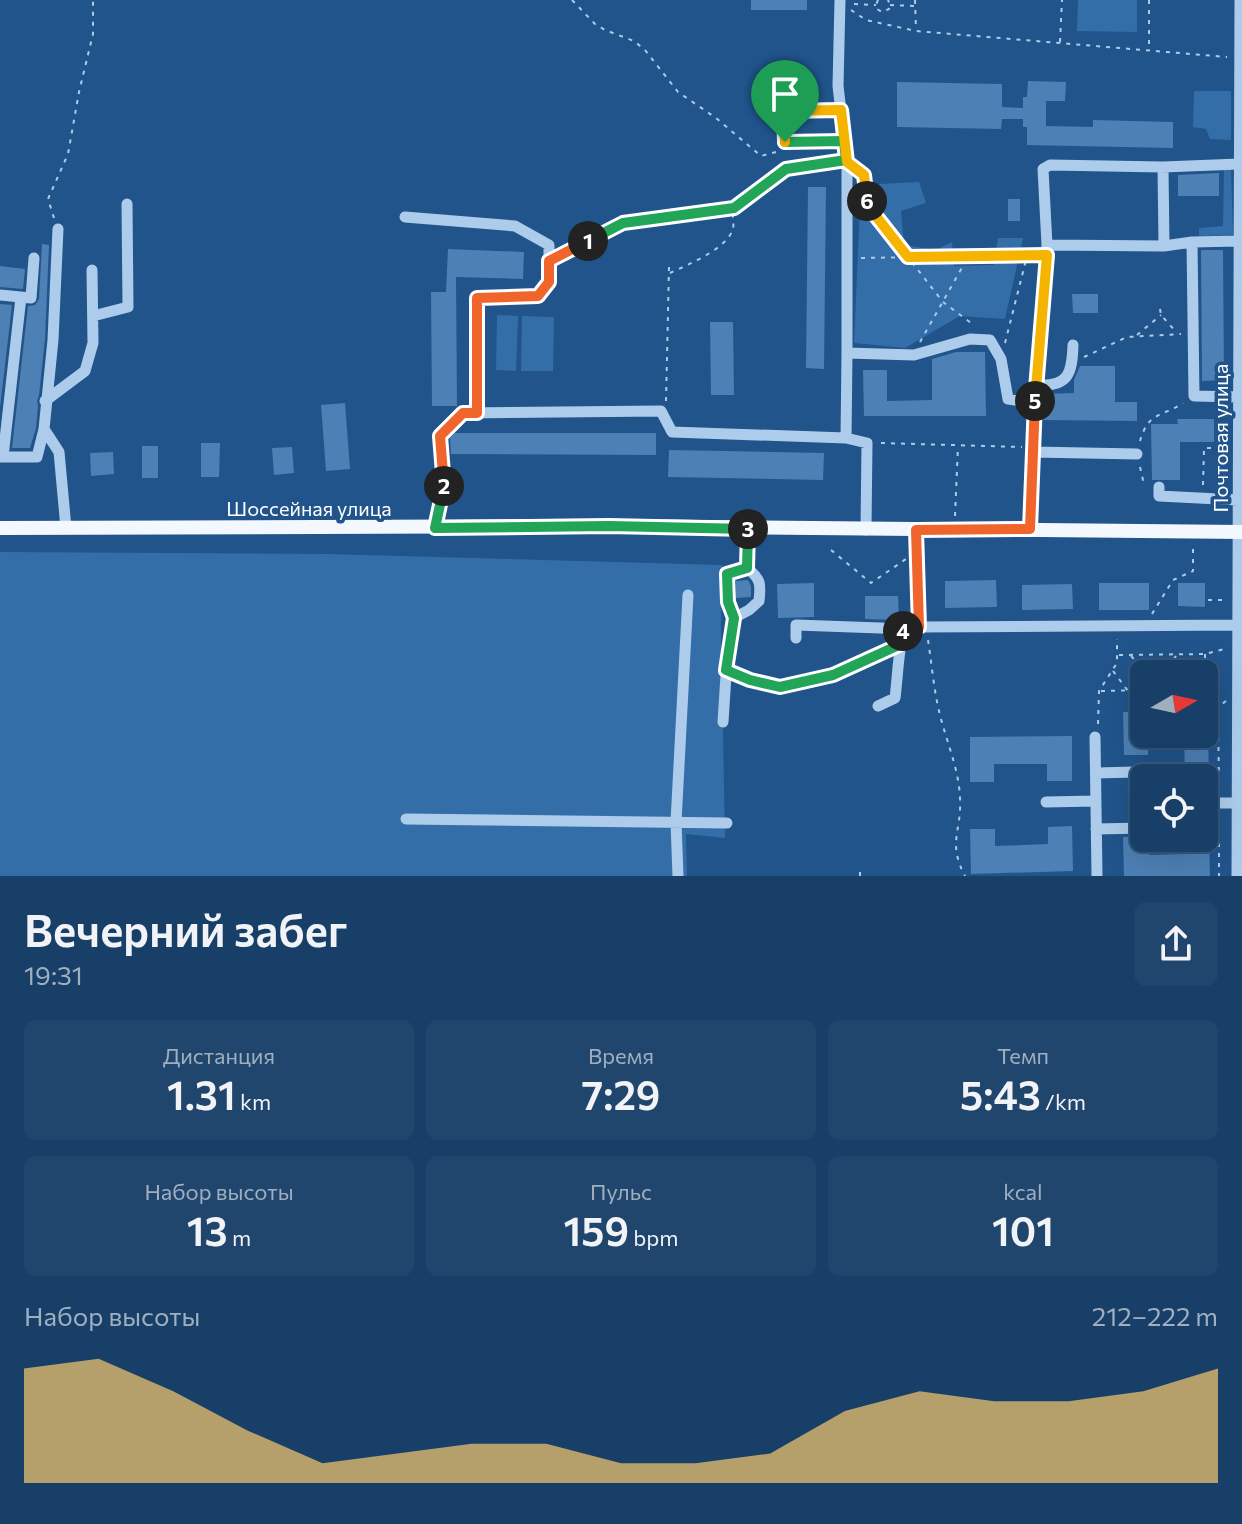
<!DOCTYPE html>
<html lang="ru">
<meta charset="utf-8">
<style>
body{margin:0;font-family:Commissioner,sans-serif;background:#21466e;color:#f1f3f6;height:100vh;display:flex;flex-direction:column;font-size:30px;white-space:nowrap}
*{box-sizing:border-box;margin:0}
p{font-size:26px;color:#9fafc0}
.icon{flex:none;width:44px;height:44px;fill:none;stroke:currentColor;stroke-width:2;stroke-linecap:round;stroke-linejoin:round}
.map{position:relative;height:876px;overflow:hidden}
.drawer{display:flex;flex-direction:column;background:#183f68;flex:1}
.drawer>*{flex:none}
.needle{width:52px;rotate:81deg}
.tools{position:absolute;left:1130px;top:660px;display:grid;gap:16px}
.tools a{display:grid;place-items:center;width:88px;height:88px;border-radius:12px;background:#183f68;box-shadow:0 8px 32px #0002,0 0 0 2px #36587c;font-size:40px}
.pin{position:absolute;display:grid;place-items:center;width:68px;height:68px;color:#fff;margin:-82px -34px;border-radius:50% 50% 50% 0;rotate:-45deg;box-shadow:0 0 8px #0007}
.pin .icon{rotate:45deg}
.km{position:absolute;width:40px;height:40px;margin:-20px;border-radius:50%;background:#222;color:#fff;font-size:22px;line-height:40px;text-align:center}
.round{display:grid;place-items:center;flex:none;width:84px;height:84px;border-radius:12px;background:#21466e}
.headline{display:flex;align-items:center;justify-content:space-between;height:136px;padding:0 24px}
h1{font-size:44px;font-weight:600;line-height:60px}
.stats{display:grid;grid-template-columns:repeat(3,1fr);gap:12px;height:136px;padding:8px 24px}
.stats div{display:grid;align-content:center;border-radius:12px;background:#21466e;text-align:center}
.stats b{font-size:40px;font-weight:600}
.stats small{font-size:22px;font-weight:400}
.stats p{font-size:22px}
.chart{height:224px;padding:16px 24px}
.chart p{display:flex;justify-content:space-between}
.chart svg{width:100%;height:144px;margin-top:8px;fill:#f8ca6e;opacity:.7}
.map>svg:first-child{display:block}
.green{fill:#346ea9}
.building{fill:#4d80b5}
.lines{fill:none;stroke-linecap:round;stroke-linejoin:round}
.path{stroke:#adcceb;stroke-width:2;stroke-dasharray:4 6;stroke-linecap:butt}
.minor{stroke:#adcceb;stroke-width:11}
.major{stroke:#f2f8fe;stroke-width:14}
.split-1-casing{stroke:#fff;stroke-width:16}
.split-2-casing{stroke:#fff;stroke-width:16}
.split-3-casing{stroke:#fff;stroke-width:16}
.split-4-casing{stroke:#fff;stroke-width:16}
.split-5-casing{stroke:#fff;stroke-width:16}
.split-6-casing{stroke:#fff;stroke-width:16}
.split-7-casing{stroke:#fff;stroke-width:16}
.split-1{stroke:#22a559;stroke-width:10}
.split-2{stroke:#f0652b;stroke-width:10}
.split-3{stroke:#22a559;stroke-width:10}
.split-4{stroke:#22a559;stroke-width:10}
.split-5{stroke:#f0652b;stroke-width:10}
.split-6{stroke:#f5b400;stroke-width:10}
.split-7{stroke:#f5b400;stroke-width:10}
.labels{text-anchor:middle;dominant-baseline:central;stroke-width:7;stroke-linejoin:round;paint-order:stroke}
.street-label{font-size:20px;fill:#fff;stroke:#20548b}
</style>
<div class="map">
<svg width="1242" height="876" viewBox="0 0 1242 876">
<rect width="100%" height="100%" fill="#20548b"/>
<path class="green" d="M1078,0H1137V32L1077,31Z
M1194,91H1231V140L1210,139L1206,129L1193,127Z
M1224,169H1231L1233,235L1199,236V228L1223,226Z
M919,182L926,203L901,211L904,245L936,250L952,242L954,266L994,265L998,238H1023L1005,319L960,316L905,348L854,343L861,185Z
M497,315L518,316L516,371L496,370Z
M522,316L554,317L553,371H521Z
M0,552L327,554L722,565L721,628L725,838L686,834L687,876H0Z"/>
<path class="building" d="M751,0H807V10H751Z
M1028,81L1066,82L1065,101H1046V126L1093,127V120L1173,122V148L1027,145V127H1023V119H1002L1001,129L897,127V82L1002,84V107L1023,108V97H1027Z
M1219,173V196H1178V175Z
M808,187H826L824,369L806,368Z
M1008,199H1020V221H1008Z
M42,244L49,245L45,339L39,395L37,401L38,405L36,428L30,448H12L28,306L35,305L39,299Z
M448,249L524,252L523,279L456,277L457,406H432L431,292H446Z
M1201,250H1223L1224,380L1202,381Z
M0,266L25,269L23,289L0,287Z
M1072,294H1098V313H1073Z
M0,304L12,305L0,408Z
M710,322H733L734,395H711Z
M956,352H985L986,416H864L863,370H887V401L932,400V359Z
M1080,366H1115V402H1137V421L1043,420L1044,394L1074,393V380Z
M345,403L350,469L326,471L321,405Z
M1177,419H1214V442H1180V480H1152L1151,424H1178Z
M455,433H656V455L451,454L450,438Z
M201,443H220L219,477H201Z
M142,446H158V478H142Z
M292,447L294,473L274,475L272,448Z
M669,450L824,453L823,480L668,477Z
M113,452L114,474L91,476L90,453Z
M996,580L997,607L945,608V581Z
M736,581L748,580L751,586V597L736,598Z
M814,583V617L778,618L777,584Z
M1099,583H1149V610H1099Z
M1178,583H1205V607L1178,606Z
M1072,584L1073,609L1022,610V585Z
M865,596H898L899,620L865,619Z
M1123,712H1144V734H1148V755H1124Z
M1184,734H1208L1209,778H1185Z
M1072,736V781H1047V764H994V782H970V737Z
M1072,826L1073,871L971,874L970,829H995V846L1048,844V827Z
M1144,836V838H1149V855L1185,854V838H1209L1210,876H1124L1123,837Z"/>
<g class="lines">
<path class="path" d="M572,0L595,24L605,30L634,41L645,50L678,92L716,118L761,156L776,152
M878,0L876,5L877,9L882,12L889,9L890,5L888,0
M915,0L916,30
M1149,0V49
M854,4L876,5
M890,5L914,6
M851,10L866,20L916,31L1227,57
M1060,42L1062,0
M858,171L864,175L868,206L943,302L971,323V326
M54,218L48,199L68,154L79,92L93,34V0
M562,255L623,223L734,208L786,169L833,162
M861,258L1034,255
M670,273C687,265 727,249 733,229C734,224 733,216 732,210
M1160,309L1161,315L1177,333
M1137,335L1161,315
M920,342L968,257
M1005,343L1027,256
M1084,357L1127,337L1181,334
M666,401L669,267
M1140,441C1149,411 1160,418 1183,403
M881,443L1022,447
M1140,467L1143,480L1147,482
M1203,485L1204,448H1225
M955,516L958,446
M831,550L871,583L906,559
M1208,600H1228
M1152,614L1173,580L1193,571V543
M928,640C932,666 934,693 941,719C948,745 959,771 960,798C962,831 947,842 965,876
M1205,654V689L1218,706
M1119,655L1205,654L1228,648
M1131,656L1148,674
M1167,667H1185L1198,674
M1113,671L1128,691
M1149,673L1152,671L1161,673
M1162,674L1176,656
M1101,691L1144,690
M1098,724L1099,691L1117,663V639
M1219,791L1218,707L1226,701
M1219,813V876
M860,876V872"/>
<path class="minor" d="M840,0L838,86L847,162V353
M841,110L784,111L785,142L844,141
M1163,167L1164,246
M405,217L515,226L549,245V282L538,296L477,298V413
M1192,242L1194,396L1238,397
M1047,245L1043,169L1050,165L1163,167L1239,164
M0,295L31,298L34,258
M93,316L128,307L127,204
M1037,385C1069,387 1072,373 1073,345
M45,401L85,371L93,343L92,270
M44,429L59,452L66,528
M1033,452L1137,454
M0,457H37L44,429L53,340L58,229
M3,457L21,297
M1159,487V496L1238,500
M435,528L445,482L440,436L463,413L661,411L672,432L846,438
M1030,529L1035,403L1047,245L1164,246L1192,242L1239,241
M866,530L867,443L846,438L847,353L914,355L970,339L990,340L1001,359L1008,399L1035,403
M916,530L919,627
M734,618L749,610L759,601C761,584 761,579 747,568
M796,638V625L908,629L919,627L1238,625
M726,670L750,680L780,687L833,675L899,645
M878,706L895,698C898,675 898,651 904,629
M723,722L727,660L734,618L728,602L727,574L747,568L748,528
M1095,737L1097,876
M1096,773L1175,771V778
M1046,802L1096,801
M1204,803H1237
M406,819L727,823
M1096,829L1144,828
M678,876L676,822L688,595
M1237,876L1240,0"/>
<path class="major" d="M0,528L609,526L1242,532"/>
</g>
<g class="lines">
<defs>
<path id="split-1" d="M588,241L623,223L734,208L786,169L846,160L844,141L785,142"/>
<path id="split-2" d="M444,486L440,436L463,413H477V298L538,296L549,282V261L588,241"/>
<path id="split-3" d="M444,486L435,528L609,526L748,529"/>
<path id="split-4" d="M748,529L747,568L727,574L728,602L734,618L726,670L750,680L780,687L833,675L899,645L903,631"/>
<path id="split-5" d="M903,631L904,629L919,627L916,530L1030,529L1035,401"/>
<path id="split-6" d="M867,201L868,206L908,257L1047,255L1035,401"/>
<path id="split-7" d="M785,142L784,111L841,110L847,162L864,175L867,201"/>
</defs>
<use href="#split-1" class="split-1-casing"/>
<use href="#split-2" class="split-2-casing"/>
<use href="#split-3" class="split-3-casing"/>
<use href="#split-4" class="split-4-casing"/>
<use href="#split-5" class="split-5-casing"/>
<use href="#split-6" class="split-6-casing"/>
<use href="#split-7" class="split-7-casing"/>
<use href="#split-1" class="split-1"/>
<use href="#split-2" class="split-2"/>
<use href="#split-3" class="split-3"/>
<use href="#split-4" class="split-4"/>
<use href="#split-5" class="split-5"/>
<use href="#split-6" class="split-6"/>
<use href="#split-7" class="split-7"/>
</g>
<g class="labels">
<g class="street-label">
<text transform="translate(1220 438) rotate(-90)">Почтовая улица</text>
<text x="309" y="508">Шоссейная улица</text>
</g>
</g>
</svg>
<div class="tools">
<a><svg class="needle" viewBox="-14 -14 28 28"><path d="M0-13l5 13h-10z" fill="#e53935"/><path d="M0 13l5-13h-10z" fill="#9fafc0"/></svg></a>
<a><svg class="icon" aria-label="locate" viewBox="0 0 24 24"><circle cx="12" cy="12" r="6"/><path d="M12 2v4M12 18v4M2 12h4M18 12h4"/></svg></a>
</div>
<div class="pin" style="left:785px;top:142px;background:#1e9e55"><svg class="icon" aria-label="arrive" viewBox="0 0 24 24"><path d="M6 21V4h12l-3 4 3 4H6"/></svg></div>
<b class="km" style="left:588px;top:241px">1</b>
<b class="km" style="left:444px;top:486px">2</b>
<b class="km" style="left:748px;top:529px">3</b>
<b class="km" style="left:903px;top:631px">4</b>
<b class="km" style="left:1035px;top:401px">5</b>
<b class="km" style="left:867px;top:201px">6</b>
</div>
<section class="drawer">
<div class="headline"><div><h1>Вечерний забег</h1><p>19:31</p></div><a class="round"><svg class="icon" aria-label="share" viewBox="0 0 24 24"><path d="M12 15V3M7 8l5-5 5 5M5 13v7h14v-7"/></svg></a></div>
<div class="stats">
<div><p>Дистанция</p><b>1.31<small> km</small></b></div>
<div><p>Время</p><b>7:29</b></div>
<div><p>Темп</p><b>5:43<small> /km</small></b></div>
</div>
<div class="stats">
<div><p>Набор высоты</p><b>13<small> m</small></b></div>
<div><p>Пульс</p><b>159<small> bpm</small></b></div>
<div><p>kcal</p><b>101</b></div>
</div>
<div class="chart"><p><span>Набор высоты</span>212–222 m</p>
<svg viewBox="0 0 160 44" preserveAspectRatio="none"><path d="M0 44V9L10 6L20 16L30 28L40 38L50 35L60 32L70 32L80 38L90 38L100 35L110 22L120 16L130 19L140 19L150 16L160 9V44z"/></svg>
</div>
</section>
